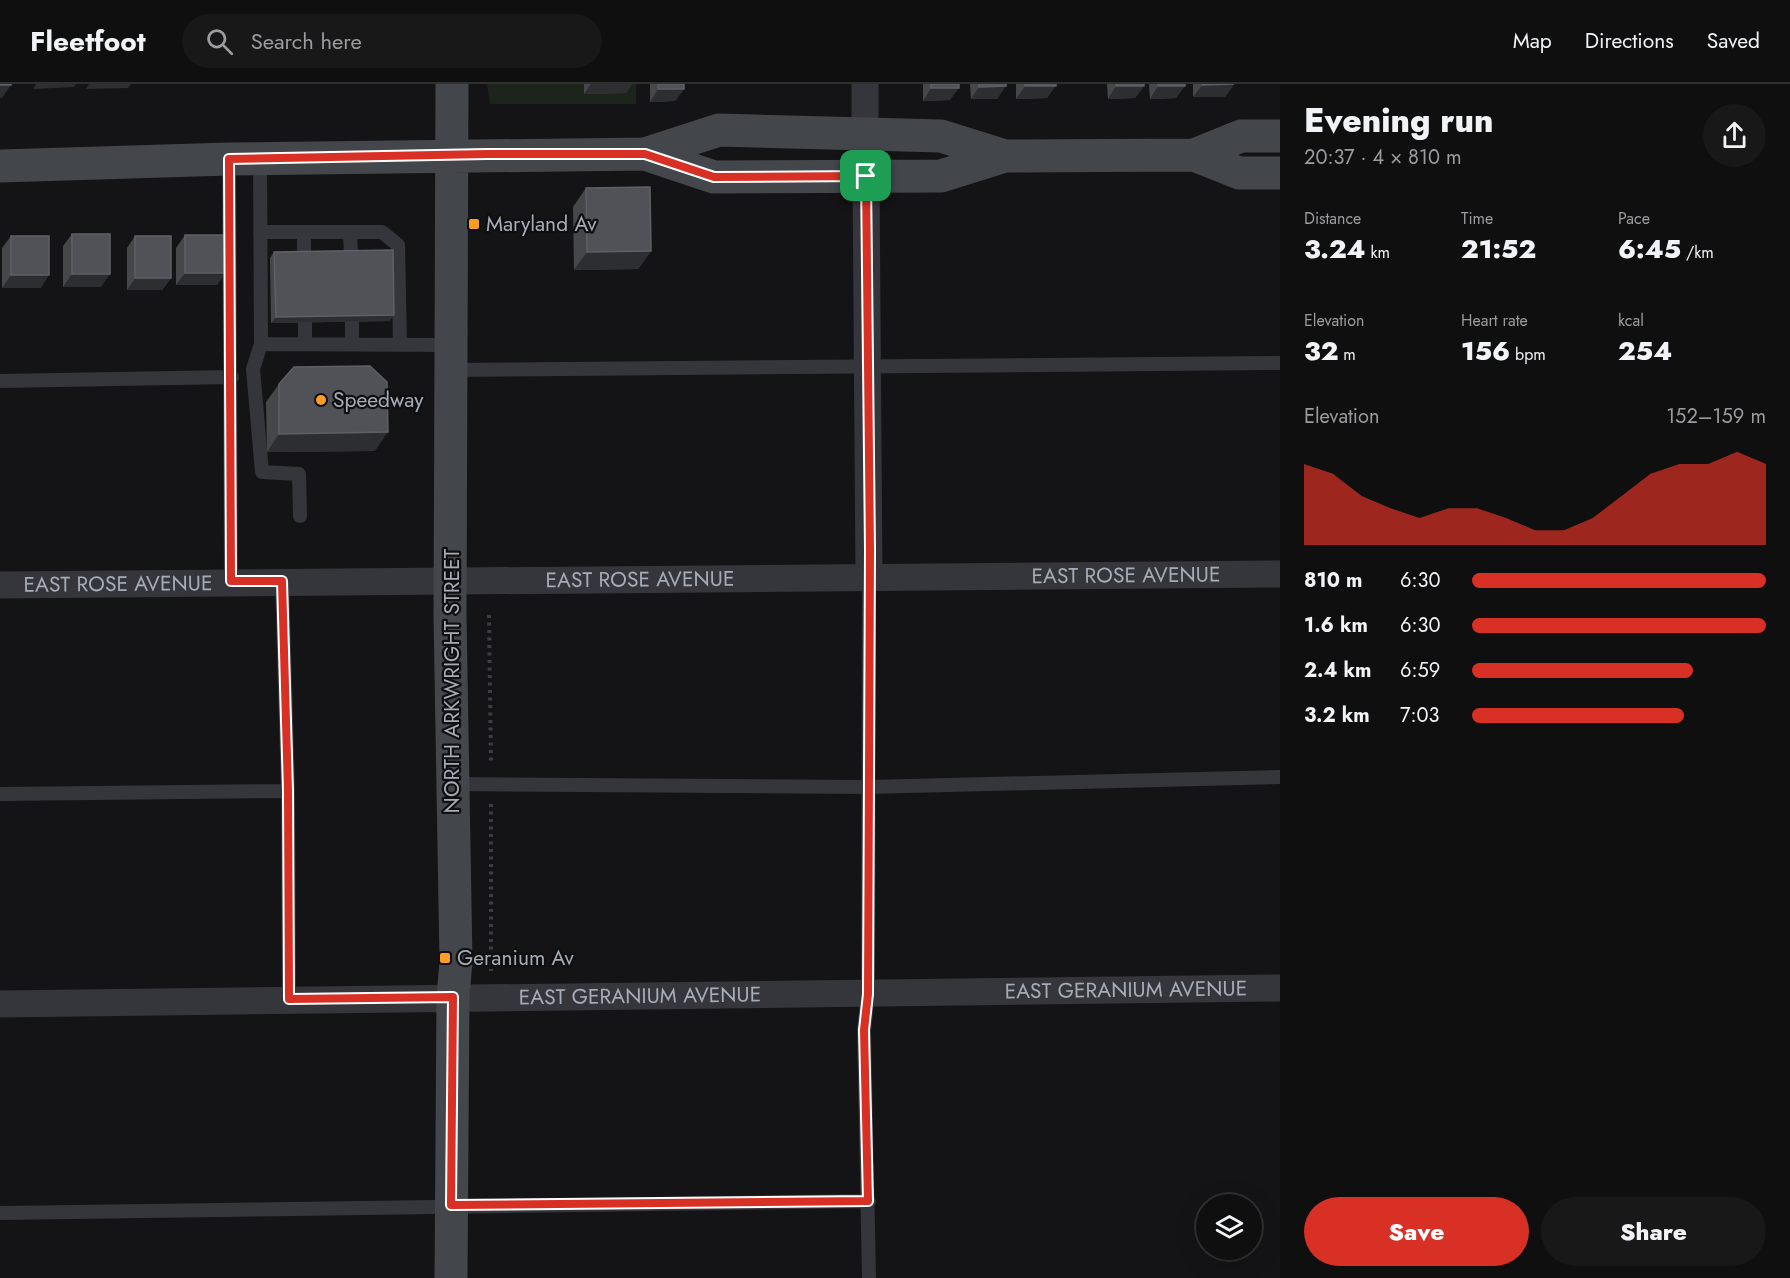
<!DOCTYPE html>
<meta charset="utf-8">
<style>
body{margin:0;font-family:Jost,sans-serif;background:#181819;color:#f1f3f6;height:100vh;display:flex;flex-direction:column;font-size:22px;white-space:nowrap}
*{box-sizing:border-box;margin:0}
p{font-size:20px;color:#9b9c9f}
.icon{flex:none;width:33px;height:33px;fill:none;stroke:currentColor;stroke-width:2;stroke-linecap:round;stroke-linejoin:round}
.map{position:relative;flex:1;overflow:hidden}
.panel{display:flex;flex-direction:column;background:#0f0f10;width:510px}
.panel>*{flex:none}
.tools{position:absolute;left:1196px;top:1110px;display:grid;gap:12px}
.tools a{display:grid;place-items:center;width:66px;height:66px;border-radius:50%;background:#0f0f10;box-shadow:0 6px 24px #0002,0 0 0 2px #2f2f30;font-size:30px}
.pin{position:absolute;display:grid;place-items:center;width:51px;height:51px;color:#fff;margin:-26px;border-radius:12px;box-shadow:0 3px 9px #0006}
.round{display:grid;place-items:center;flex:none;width:63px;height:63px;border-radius:32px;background:#181819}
.head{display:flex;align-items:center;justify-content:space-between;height:102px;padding:0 24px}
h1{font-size:33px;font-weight:800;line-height:45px}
.metrics{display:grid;grid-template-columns:repeat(3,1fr);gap:9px;height:102px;padding:6px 24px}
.metrics div{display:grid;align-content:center}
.metrics b{font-size:26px;font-weight:800}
.metrics small{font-size:16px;font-weight:400}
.metrics p{font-size:16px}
.chart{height:168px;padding:12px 24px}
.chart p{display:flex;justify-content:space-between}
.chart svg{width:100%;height:108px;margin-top:6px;fill:#d93025;opacity:.7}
.cta{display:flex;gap:12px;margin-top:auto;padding:12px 24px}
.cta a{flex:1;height:69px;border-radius:36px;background:#d93025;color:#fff;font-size:24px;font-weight:800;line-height:69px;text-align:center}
.cta a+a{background:#181819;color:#f1f3f6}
ul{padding:0 24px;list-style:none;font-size:20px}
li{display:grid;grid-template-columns:96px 72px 1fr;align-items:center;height:45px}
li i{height:15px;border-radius:8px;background:#d93025}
header{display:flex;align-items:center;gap:36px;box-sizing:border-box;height:84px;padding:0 30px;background:#0f0f10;border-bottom:2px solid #2f2f30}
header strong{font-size:28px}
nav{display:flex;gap:33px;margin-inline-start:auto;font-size:21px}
.search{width:420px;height:54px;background:#181819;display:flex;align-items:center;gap:15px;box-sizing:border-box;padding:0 21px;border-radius:33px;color:#9b9c9f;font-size:22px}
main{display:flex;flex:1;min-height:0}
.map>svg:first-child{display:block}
.green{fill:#1c241c}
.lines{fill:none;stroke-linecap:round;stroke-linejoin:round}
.path{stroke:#3b3e42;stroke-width:4;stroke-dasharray:3 4.5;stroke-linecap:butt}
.lane{stroke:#35363b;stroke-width:14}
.street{stroke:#35363b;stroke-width:27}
.secondary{stroke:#43464b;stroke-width:33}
.wall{fill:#45474b}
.shaded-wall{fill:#2d2e31}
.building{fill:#505257;stroke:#5d6066;stroke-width:1.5}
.route-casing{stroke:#fff;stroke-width:12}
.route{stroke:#d93025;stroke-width:8}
.poi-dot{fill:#fe9d24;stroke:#0f0f11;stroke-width:2}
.labels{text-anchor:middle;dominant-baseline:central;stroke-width:4.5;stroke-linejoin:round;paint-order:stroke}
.poi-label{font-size:21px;fill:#a5acb7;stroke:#0f0f11;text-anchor:start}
.street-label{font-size:21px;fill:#a5acb7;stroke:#0f0f11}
</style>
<header>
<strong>Fleetfoot</strong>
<div class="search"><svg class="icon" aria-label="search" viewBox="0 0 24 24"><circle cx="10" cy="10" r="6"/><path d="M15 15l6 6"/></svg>Search here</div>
<nav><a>Map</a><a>Directions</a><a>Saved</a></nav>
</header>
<main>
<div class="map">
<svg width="1280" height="1194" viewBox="0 0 1280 1194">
<rect width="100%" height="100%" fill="#141416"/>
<path class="green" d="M487,0H636V20H490Z"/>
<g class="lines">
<path class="path" d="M489,531L491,680
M491,720V887"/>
<path class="lane" d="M229,75L231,497
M260,75L261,260L450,261
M260,148H382L398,161L400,260
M304,148V173
M350,148L351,173
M352,238V260
M305,239V260
M261,260L253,285L262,388L299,390L300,432
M450,286L1280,279
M0,297L232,293
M869,493L868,910L864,946L869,1194
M282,497L288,707L289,915
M453,700L868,703L1280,693
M0,710L288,707
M0,1129L869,1117"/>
<g class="street">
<path d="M865,50V0"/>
<path d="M866,92L869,493"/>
<path id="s1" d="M0,501L1280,490"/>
<path id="s2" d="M0,920L1280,904"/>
</g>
<path class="secondary" d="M645,70L714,93L941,92L1005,72L1194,71L1239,89H1280
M1194,71L1241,52H1280
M0,82L229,75L645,70L719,46L941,52L1005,72
M451,1194L453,913L456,877L450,532L452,0"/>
</g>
<path class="wall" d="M584,0H632L626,9L584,10Z
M650,0H684V5L675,17L650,18Z
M923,0H959L950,16L923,17Z
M970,0H1006L997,15H971Z
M1016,0H1056L1047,14L1016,15Z
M1107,0H1144V2L1135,14L1108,15Z
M1149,0H1185L1176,14L1150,15Z
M1193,0H1234L1225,13H1193Z
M586,104L651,167L638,185L574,186L573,123Z
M72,150L101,203H63V162Z
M185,151L225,189L217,201H176V164Z
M11,152L41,204H2V164Z
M135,152L171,194L162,206H127V164Z
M274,168L390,237L271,239L270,174Z
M279,300L375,367L267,368L266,318Z"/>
<path class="shaded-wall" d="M36,0H76L74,3L33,5Z
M89,0H131L128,4L86,5Z
M591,0H632L626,9L584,10Z
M1234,0L1225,13H1193L1202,1Z
M0,1H11L2,14H0Z
M1006,2L997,15H971L979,3Z
M1025,2H1056L1047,14L1016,15Z
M1116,2H1144L1135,14L1108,15Z
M1158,2H1185L1176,14L1150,15Z
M931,4H959L950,16L923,17Z
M658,5H684L675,17L650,18Z
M651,167L638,185L574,186L587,168Z
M185,189H225L217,201H176Z
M72,190H110L101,203H63Z
M11,191H49L41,204H2Z
M135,194H171L162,206H127Z
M394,231L390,237L271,239L276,233Z
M388,348L375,367L267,368L279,350Z"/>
<path class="building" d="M0,0H11V1H0Z
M658,0H684V5H658Z
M931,0H959V4H931Z
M979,0H1006V2L979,3Z
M1025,0H1056V2H1025Z
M1116,0H1144V2H1116Z
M1158,0H1185V2H1158Z
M1202,0H1234L1202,1Z
M650,103L651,167L587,168L586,104Z
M72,150H110V190H72Z
M185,151H225V189H185Z
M11,152H49V191H11Z
M135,152H171V194H135Z
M393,166L394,231L276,233L274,168Z
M370,282L387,298L388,348L279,350V300L294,283Z"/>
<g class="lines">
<defs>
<path id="route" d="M487,70H645L714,93L866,92L870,466L868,910L864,946L868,1117L451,1121L453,913L289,915L288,707L282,497H231L229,75Z"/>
</defs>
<use href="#route" class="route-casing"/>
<use href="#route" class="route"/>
</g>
<g class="poi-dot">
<rect x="468" y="134" width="12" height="12" rx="3"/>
<circle cx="321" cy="316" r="6"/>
<rect x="439" y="868" width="12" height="12" rx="3"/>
</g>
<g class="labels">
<g class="poi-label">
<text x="486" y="140">Maryland Av</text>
<text x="333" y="316">Speedway</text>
<text x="457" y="874">Geranium Av</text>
</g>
<g class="street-label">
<text stroke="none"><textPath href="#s1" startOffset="1126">EAST ROSE AVENUE</textPath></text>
<text stroke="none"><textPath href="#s1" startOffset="640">EAST ROSE AVENUE</textPath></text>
<text stroke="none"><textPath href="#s1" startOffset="118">EAST ROSE AVENUE</textPath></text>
<text transform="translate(452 597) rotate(-90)">NORTH ARKWRIGHT STREET</text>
<text stroke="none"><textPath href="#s2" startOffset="1126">EAST GERANIUM AVENUE</textPath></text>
<text stroke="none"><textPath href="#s2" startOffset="640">EAST GERANIUM AVENUE</textPath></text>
</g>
</g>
</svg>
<div class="tools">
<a><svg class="icon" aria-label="layers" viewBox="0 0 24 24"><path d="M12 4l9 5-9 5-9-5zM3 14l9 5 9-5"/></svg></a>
</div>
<div class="pin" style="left:866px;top:92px;background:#1e9e55"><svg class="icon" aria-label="arrive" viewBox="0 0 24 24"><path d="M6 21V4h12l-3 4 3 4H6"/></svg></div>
</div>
<section class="panel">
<div class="head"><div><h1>Evening run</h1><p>20:37 · 4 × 810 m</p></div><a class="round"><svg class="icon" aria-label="share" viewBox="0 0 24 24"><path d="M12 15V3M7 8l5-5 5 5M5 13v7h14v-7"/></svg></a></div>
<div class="metrics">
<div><p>Distance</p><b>3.24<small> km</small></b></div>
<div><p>Time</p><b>21:52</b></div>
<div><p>Pace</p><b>6:45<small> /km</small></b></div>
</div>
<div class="metrics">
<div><p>Elevation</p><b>32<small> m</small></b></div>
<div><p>Heart rate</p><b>156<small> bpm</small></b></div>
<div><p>kcal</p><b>254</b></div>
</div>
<div class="chart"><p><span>Elevation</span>152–159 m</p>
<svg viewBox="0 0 160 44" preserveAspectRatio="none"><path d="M0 44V11L10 15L20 24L30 29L40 33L50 29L60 29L70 33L80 38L90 38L100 33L110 24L120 15L130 11L140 11L150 6L160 11V44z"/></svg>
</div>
<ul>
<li><b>810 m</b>6:30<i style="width:100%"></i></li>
<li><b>1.6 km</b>6:30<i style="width:100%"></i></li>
<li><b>2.4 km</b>6:59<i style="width:75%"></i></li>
<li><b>3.2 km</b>7:03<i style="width:72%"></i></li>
</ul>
<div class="cta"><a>Save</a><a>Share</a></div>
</section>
</main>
